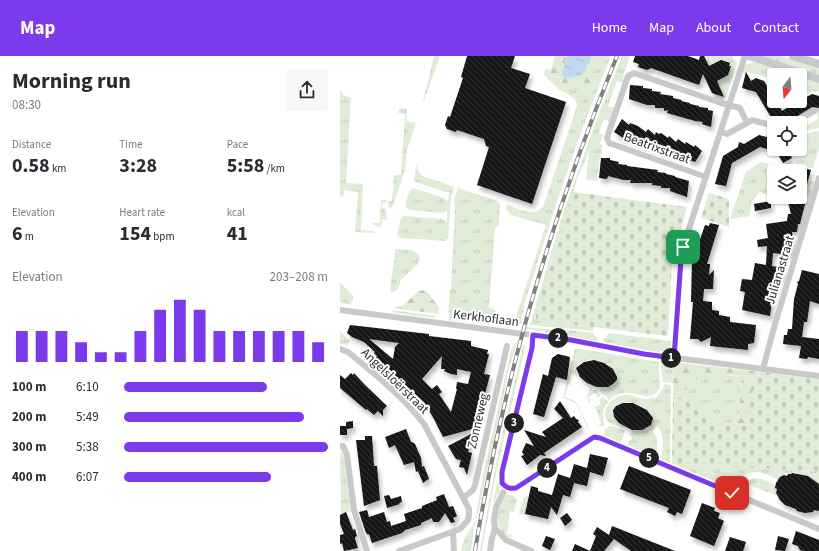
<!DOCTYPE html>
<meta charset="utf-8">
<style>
body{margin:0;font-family:"Source Sans 3",sans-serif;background:#f7f7f7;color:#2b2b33;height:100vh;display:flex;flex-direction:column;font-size:15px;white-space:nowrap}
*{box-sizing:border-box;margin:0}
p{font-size:13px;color:#7c7c81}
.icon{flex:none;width:22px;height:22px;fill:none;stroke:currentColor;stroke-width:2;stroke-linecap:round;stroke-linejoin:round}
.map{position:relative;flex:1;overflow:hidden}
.sheet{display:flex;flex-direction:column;background:#fff;width:340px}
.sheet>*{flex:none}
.needle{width:26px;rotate:196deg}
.tools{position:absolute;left:427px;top:12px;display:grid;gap:8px}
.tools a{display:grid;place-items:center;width:40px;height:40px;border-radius:4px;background:#fff;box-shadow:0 1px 3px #0004;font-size:20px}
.pin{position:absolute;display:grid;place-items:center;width:34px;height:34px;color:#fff;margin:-17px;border-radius:8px;box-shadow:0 2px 6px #0006}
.km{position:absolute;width:20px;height:20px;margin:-10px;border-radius:50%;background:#222;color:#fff;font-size:11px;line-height:20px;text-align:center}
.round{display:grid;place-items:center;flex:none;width:42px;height:42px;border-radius:4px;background:#f7f7f7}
.overview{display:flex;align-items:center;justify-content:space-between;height:68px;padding:0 12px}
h1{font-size:22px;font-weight:700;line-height:30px}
.metrics{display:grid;grid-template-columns:repeat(3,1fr);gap:6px;height:68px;padding:4px 12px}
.metrics div{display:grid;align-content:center}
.metrics b{font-size:20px;font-weight:700}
.metrics small{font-size:11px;font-weight:400}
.metrics p{font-size:11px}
.chart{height:112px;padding:8px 12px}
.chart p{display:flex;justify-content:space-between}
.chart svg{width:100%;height:72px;margin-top:4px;stroke:#7c3aed;stroke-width:6}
ul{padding:0 12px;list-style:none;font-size:13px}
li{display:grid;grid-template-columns:64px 48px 1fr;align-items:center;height:30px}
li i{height:10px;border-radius:5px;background:#7c3aed}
header{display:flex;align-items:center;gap:24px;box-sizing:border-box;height:56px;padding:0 20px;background:#7c3aed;color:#fff}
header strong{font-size:19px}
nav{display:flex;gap:22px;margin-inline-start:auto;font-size:14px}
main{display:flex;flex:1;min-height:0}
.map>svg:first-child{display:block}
.grass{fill:url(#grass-tufts)}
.forest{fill:url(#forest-firs)}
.cemetery{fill:url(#cemetery-stones)}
.water{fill:url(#water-ripples)}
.building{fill:url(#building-back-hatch);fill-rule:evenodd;filter:url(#shadow)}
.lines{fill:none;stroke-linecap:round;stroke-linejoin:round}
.minor{stroke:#c9c9c9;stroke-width:6}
.tertiary{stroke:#c9c9c9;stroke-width:8}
.rail-casing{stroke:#818181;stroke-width:4}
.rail{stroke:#fff;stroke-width:2.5;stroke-dasharray:8;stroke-linecap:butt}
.route-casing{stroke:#fff;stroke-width:8}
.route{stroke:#7c3aed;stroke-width:5}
.labels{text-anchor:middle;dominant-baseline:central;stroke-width:4;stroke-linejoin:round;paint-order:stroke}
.street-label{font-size:13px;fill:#2c2c2c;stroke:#fff}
</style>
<header>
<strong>Map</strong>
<nav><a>Home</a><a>Map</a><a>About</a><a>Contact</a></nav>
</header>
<main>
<section class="sheet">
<div class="overview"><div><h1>Morning run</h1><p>08:30</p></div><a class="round"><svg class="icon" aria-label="share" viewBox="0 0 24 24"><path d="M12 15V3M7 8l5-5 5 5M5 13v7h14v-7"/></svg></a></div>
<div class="metrics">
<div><p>Distance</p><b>0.58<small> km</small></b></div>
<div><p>Time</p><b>3:28</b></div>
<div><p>Pace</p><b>5:58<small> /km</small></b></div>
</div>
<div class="metrics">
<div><p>Elevation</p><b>6<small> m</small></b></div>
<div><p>Heart rate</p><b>154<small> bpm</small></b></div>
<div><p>kcal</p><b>41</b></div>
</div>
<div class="chart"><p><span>Elevation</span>203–208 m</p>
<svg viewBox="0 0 160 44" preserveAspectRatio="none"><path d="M5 44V25M15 44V25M25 44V25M35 44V32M45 44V38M55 44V38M65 44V25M75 44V12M85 44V6M95 44V12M105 44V25M115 44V25M125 44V25M135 44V25M145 44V25M155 44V32"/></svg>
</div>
<ul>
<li><b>100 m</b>6:10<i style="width:70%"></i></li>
<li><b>200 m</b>5:49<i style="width:88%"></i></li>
<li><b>300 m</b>5:38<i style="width:100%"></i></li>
<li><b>400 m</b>6:07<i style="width:72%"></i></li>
</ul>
</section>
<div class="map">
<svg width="479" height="495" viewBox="0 0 479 495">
<defs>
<pattern id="grass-tufts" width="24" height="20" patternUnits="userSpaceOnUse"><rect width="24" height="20" fill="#e1ecd8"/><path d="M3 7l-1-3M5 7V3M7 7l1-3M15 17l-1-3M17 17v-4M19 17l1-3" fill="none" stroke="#c1cbba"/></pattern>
<pattern id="forest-firs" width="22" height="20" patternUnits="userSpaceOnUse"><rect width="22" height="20" fill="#e1ecd8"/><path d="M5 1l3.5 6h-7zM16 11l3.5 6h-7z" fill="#c1cbba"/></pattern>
<pattern id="cemetery-stones" width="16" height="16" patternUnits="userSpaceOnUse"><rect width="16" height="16" fill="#e1ecd8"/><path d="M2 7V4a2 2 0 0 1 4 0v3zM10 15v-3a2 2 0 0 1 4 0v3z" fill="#c1cbba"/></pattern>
<pattern id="water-ripples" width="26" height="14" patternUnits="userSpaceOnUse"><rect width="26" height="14" fill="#c2d9ed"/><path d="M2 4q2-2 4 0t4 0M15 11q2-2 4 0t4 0" fill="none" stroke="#a7bacb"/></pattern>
<pattern id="building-back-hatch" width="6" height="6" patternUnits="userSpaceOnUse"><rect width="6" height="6" fill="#131313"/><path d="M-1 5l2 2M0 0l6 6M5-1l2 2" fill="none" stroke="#363636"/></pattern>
<filter id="shadow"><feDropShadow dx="2.5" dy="4.5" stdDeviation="2" flood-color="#0004"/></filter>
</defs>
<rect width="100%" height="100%" fill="#fff"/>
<path class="grass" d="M94,0H100L84,45H83Z
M260,0H271C242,70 217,142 195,215C191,228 180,257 182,268L168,266L169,263L175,264L206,169L171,159L167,154L166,148C177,152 193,162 203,151L237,50C236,39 226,38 218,33H242L248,30Z
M282,0H290L283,20L284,27L277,25L268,50L275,52L270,66L264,63L259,77L263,79L260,88L262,89V99H260L257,125L246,124L249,95L238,121L210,209L196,264L254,271L253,275L190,269L224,154L260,55Z
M364,0H393L397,8L386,42L384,41L383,44L375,42L373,37L382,39V37L377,25L388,19L391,10H389L390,7L369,10Z
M421,0H442L479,12V19Z
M414,6L455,19H434V35L426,21L407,16L406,19L404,18V17L403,16L405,9Z
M460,20L479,27V36L472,35L460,42Z
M0,32L3,39L11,42L6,127L23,128L21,174L35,175L34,177L15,176L18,136L4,134L3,141L0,140Z
M62,52L67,53L66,65L76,67L67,94L65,114L52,152L48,151V145H52L54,119H61L65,58L58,57L59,53Z
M479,58V72L460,76V73L478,63L477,59Z
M479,75V92L473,112L457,110L448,93H460V79Z
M421,106L448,113V115H434V139L431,141L420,136L412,145L410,160L390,163L406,116Z
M76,108L78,115L83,120L114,131L111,141L108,182L106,185L62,182L59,181L57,178L61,163L64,160L102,163L107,166V154L103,157L71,154L66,152C65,146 68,136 73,132L104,142L108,145L109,136H105L74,125Z
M465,125H475L470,141L463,138L467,135L466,128Z
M118,132L156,144L160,148L159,169L155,172L149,251C156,253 160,260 163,265L146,263V268L109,264V257H108L110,234L111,233L115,148H114L115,141Z
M41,144H47L46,147H42V152L46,153L47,164L43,163L40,171L33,169V167H40Z
M56,193L72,194L78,198L80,202L78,208L61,224L58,233L51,237L50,235C51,221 54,208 55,194Z
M0,226L13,240V244L10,249L0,246Z
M51,254L97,260L92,262L54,257Z
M186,271L215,274L214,277L185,273Z
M217,274H229L253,277L258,283L257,286L216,278Z
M0,275L10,285L8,289L0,288Z
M269,277L331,285L333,291L327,295H320V297L263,287V283L267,281Z
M175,287H177L167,318V324L137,462L134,472L131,495H121C122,482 132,474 136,462L142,423L171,294Z
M181,288L185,289L184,297C168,363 153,428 142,495H140L158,397L183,289Z
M235,292L319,306L320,332L315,338L307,341C293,337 281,333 269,344L260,336L261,331C299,332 262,292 241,307C236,311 237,316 240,321L231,319L225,341L233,344L237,347L250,375H249L236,347L223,342Z
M320,304L334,306L333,327L323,326Z
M363,316L402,321L398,368L370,366L345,343L333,340L349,332Z
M324,328L331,329L330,408L320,404C324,394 325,378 317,370L312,375C319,380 318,394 314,401L288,390V385L291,384L292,380H290L292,373H305L312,368V360C310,356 307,353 303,351C295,347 269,343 273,359C275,366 282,368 286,372C280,371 269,369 266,363C264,360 265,354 267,351C269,347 272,345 275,342C290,333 302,348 314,341L316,343L323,332Z
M250,330L253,334H257V336L261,339L258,342L255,337L248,341L251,346L249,347L247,341Z
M263,341L268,346L263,354L264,370H257L261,368L256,352L251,353L261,348L259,344Z
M269,370H272L285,374L281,387L263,380L265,374Z
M0,395L4,401L11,455L1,458Z
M332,408L479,415V428C468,419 449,411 438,424C418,411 403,415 390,433Z
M158,422L160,433L154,447H153Z
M414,422L422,423L436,429V437L438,440L404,427Z
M167,438L174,440L175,442L177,443L174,456L170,455C168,463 169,470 167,478L172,479L171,482C156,475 155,460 161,446C163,443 164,441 167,438Z
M187,440L189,442L185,458L184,459L179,458L183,442Z"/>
<path class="forest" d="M215,0H227L223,12L243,18L252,0H260L249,30L242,33H218L203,18L206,13L211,14Z
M83,234L88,237L99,251V258L52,252L63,249L79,235Z
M334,306L413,315L410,369L398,368L402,321L363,316L349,332L333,340Z"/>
<path class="cemetery" d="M233,136L347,151L332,206L328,280L196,264V254Z
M369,137L389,143V171L361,162Z
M413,315L479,323V415L332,408L333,340L345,343L370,366L409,369Z"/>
<path class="water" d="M227,0H252L243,18L231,22L224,21L222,17Z"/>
<path class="building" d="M127,0H175L171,12L190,18L185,32L226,46L192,148L137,129L149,91L146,90L144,83L117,74L116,76L107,73L105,69L108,60L110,61L123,22L121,21Z
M295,0H348L359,4L360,0H364L369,10L381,4L390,7L389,10H391L388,19L377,25L384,41L372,37L363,18L359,29L311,12L307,14L298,11L299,8L293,6Z
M406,16L411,25L416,22L424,25L432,38L430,42L436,45L442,55L453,48L458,50L459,45L472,38L479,40V52L472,51L446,67L441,66L438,67L436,65L432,63L416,36L402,32Z
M290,29L303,30V32L312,33V35L321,36L320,38L333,40V42L342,44L341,45L350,47V48L359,50V51L368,52V54L373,55L371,71L362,68L363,66L355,65L327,57L328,54L324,55V52H315V49H307L289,43Z
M282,63L289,69L290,67L298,70L306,76L308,73L315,79L316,76L319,78L321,77L328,82L329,80L336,86L338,83L345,88L346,86L354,91L355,89L362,95L355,106L342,101L341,102L333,98L332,99L325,94L324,96L316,91L315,93L303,87V89L295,84L294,86L286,81L285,83L274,76Z
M419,79L434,83V95L420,91L392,107L386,130L375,128L383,100L398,91L399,86L404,88Z
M435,93H447L452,102L443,107Z
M261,102H270V104L279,106L278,108L287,109V110L318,114L317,116L326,117V118L335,120V121L349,125L347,141L330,135V132H321V130L312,129V127H290L291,124H284L268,120L267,123L259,122Z
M460,111L471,114L467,128V140L460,168H458L457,176H452L453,184L450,199L433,197L432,210L443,212L441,223L437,222L435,238L433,237L430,260L402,254L405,236L400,235L402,223L412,224L415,207L426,209L427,190L418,191L417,184L428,182L426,168L447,165L448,158H451L447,142L460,141Z
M431,145V152L415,155L414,148Z
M370,167L379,169L367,208H370L369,219L374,214L373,233H364L363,245L372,246V254L379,255V259L390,261V266L416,269L414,287L408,288V294L370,290L371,281L361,286L358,283H350L353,246H351L352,203H356V195L365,169L369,170Z
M462,214L479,218V248L470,245L467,266H464L462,281L479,283V303L468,301L467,303L459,302L461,290L443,288L444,279H447L448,273H452L454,243L458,228L457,226L459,225Z
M10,269L89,278V280L131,285V290L148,294L147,298H149L144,318L150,319L136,372L103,381L94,363L84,346L36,302L37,300L34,297L35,296L24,286L12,281L7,277ZM29,283L59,287L55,291L53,303ZM102,300L101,313H105L104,315L111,318L117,319V313L131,316L128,328L117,326L116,333H117L111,356L99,338L102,336L97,329L92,333L82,323Z
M218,298L230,301L227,324L216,321L204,361L193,358L203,318L208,320L212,302Z
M254,304L264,307L273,313L277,321V324L273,328L268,331H257L247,327L240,321L236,312L244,306Z
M11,317L13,319L14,317L24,328L47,350L43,354V360L38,355L34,359L27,353L26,354L0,332V319L5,323Z
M220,345L231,362L234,360L236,363L239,364L238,366L242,371L204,397L206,400L200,399L187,409L181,400L184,399L182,396L186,387L194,390L184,374L206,381L202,376L223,362L214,353Z
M283,347H293L307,354L313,362L311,369L302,374H292L279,367L274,361L273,354L276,350Z
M13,365V372L7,373V379H0V370H6V366Z
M66,373L71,386H72L75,388L81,402L82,411L84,410L89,423L85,425V426L83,427L78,415L76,416L74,406L64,409L55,389L49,392L45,381Z
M133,377L128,396L132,397L127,419L124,412L119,411L121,404L116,403L108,390Z
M25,380H32L34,410H37L40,444L24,450L16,384H25Z
M250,398L268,402L263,420L250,416L247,430L234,427L230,441L223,439L217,459L211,451L208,463L185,458L191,430L198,432V435L212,439L218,418L230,422L234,408L247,412Z
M289,410L351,434L342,458L337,456L335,460L327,456L329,452L280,433Z
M452,417L468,420L479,428V455L474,454L473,456L465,457L457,455L456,453L445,449L440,444L436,437L437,433L435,432L436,427L440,421L444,419L447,420L448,418H451Z
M104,438L109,451L113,450L117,460L113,462L115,466L111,467L105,457L99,466H93L92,462L81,467V469L65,474L62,477L32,487L29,478L28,479L26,477L19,456L27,454L29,461L44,456L47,466L50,465L51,470L66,465L64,458L82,452V450L97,444L96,441Z
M49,439L51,443L61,440L62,446L59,447L60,448L47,452L44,440Z
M362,447L375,452L374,455L380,457L378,462L384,465L374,490L350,480Z
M6,456L13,474L15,473L17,480L15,481V483L18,492L4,495L2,487L0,488V479L4,478L0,468V459Z
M227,457L232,464L225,470L220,462Z
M272,470L335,495H291L274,483L264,495H232L235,488L250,495L256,480L253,478L257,471L269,479Z
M456,475L479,484V495H463L460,494L458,490L452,488Z
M206,480L215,483L210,494L202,490Z
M438,480L449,483L445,495L435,494Z
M390,481L406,486L403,495H385Z"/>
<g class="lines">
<path class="minor" d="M453,67L474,55
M381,76L387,78L407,67
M366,121L269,87L267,82L288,20L294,17L381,47L400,52L407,67L412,64L434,70
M0,254L183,278L203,279L231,284L304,298L479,320
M0,293L8,296C35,318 63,341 84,368L129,453V459L128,464L120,473L59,495
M334,302L341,203L343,191L405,0
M423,313L435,268L479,122
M0,390H3L7,399L14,454L27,495
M166,431C171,433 175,432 180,430L254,381L260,382L479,473
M166,431L162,427V416L192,292L193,279
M124,441L133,434L135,429L167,290
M155,472L166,484L191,495
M113,477L114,495
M150,495L152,482L155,472L154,464L156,451L166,431"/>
<path class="tertiary" d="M409,0L479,23
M453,0L479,8"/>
<defs>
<path id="rail" d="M135,495C163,325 212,159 277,0"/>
</defs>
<use href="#rail" class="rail-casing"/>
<use href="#rail" class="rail"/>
</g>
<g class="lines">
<defs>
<path id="route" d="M343,191L341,203L334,302L304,298L231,284L193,279L192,292L162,416V427C167,432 169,433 176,432L254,381L260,382L392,437"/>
</defs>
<use href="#route" class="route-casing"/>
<use href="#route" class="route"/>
</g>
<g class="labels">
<g class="street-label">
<text transform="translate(317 92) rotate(20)">Beatrixstraat</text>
<text transform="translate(440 214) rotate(-73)">Julianastraat</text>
<text transform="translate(146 262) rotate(7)">Kerkhoflaan</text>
<text transform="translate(55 325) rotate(44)">Angelsloërstraat</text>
<text transform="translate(138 365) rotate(-77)">Zonneweg</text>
</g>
</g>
</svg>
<div class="tools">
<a><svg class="needle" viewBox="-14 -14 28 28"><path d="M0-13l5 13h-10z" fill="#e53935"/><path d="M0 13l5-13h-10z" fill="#7c7c81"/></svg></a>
<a><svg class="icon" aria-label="locate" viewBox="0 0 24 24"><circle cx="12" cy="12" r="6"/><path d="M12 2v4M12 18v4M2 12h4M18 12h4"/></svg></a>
<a><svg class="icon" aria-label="layers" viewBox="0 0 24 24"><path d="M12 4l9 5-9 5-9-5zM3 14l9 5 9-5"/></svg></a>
</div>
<div class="pin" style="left:343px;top:191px;background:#1e9e55"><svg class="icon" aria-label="arrive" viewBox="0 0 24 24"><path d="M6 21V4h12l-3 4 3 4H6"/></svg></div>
<div class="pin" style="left:392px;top:437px;background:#d93025"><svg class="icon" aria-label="check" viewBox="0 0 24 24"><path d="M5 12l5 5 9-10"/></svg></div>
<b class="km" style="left:331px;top:302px">1</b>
<b class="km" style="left:218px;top:282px">2</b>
<b class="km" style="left:174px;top:367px">3</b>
<b class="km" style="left:207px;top:412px">4</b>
<b class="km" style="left:309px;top:402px">5</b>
</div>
</main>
